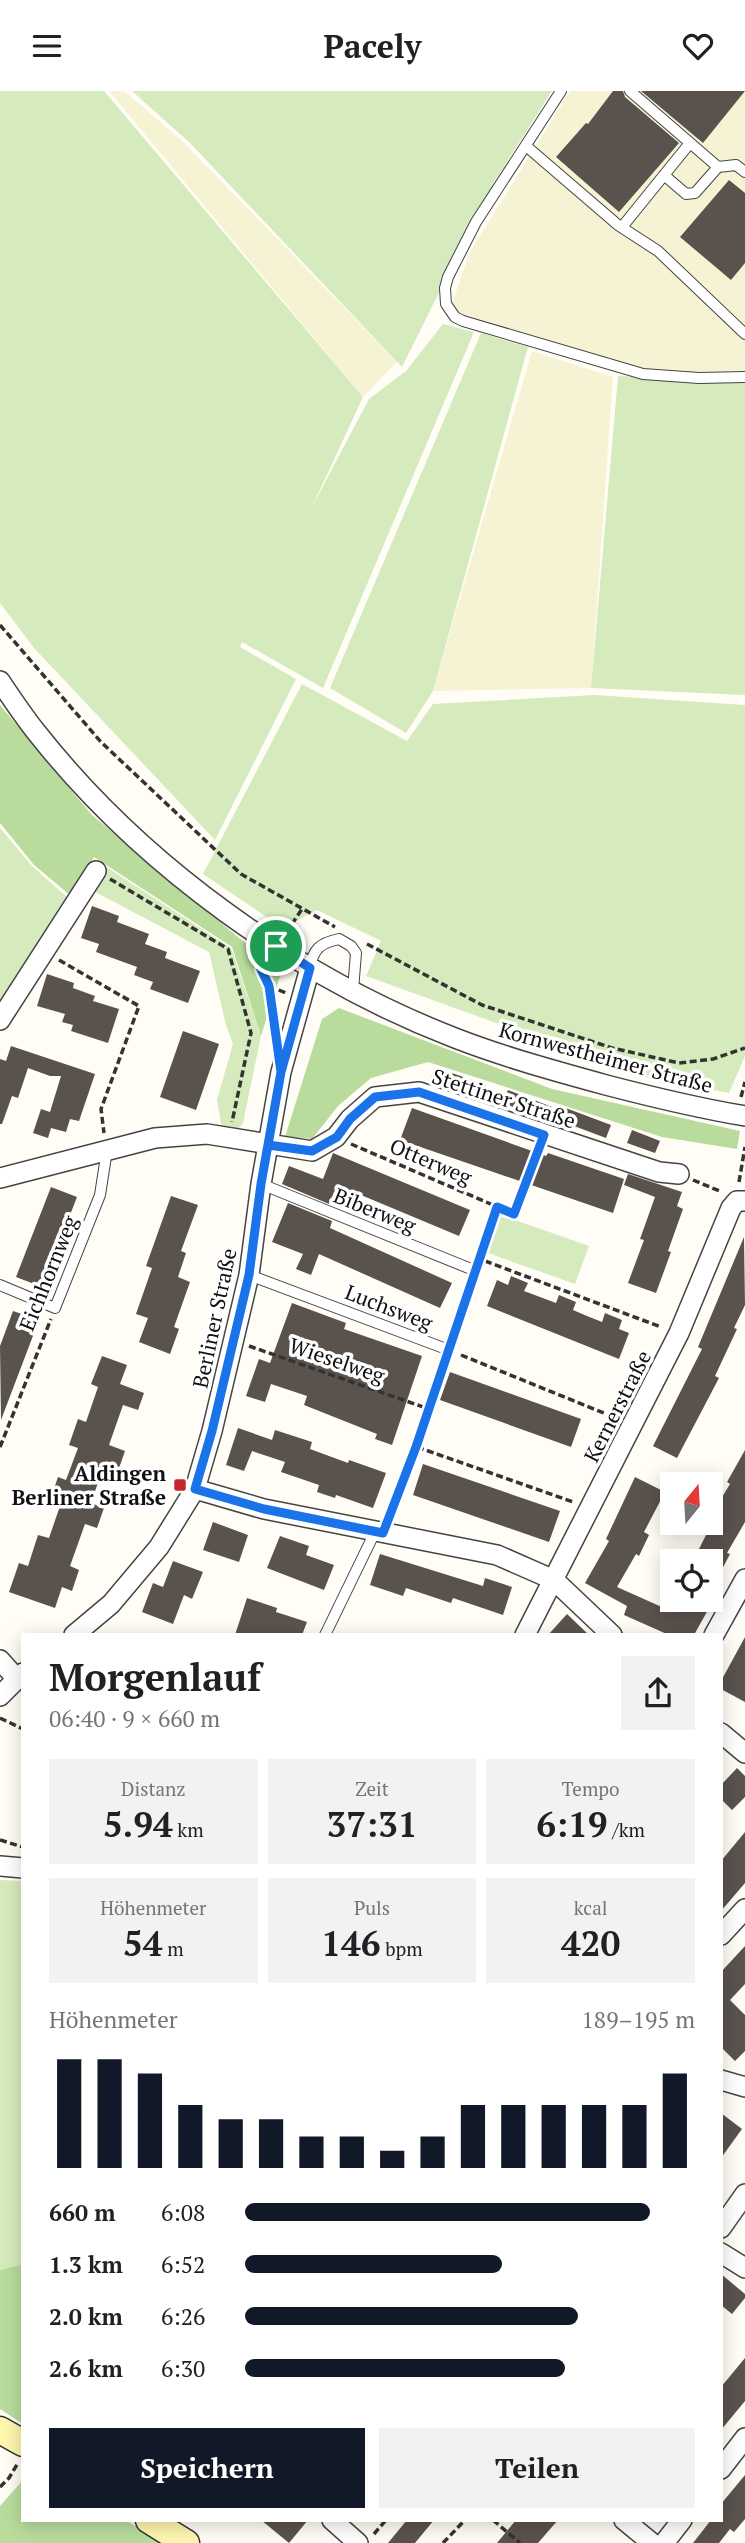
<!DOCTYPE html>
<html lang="de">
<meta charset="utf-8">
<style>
body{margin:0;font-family:"PT Serif",serif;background:#f2f2f2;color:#202124;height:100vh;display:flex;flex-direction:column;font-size:26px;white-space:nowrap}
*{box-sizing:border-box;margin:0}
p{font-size:23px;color:#757577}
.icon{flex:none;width:38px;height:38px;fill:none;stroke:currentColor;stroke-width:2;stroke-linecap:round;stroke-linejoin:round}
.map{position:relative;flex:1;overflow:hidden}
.panel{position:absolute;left:21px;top:1542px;width:702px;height:889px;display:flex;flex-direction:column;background:#fff;border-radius:0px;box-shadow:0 4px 18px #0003}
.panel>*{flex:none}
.needle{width:46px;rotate:18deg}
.controls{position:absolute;left:660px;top:1381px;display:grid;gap:14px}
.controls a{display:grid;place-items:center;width:63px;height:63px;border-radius:0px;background:#fff;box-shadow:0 4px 18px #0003;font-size:35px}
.pin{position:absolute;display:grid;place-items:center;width:60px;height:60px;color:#fff;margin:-30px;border:4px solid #fff;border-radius:50%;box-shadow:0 2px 7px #0007}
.round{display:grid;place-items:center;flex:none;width:74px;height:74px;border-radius:0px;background:#f2f2f2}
.overview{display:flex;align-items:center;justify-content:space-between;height:119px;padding:0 28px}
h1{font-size:38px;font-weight:700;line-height:52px}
.figures{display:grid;grid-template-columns:repeat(3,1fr);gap:10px;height:119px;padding:7px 28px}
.figures div{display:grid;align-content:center;border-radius:0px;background:#f2f2f2;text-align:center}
.figures b{font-size:35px;font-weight:700}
.figures small{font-size:19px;font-weight:400}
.figures p{font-size:19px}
.chart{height:196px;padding:14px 28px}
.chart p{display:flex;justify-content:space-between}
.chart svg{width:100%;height:126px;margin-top:7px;stroke:#111827;stroke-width:6}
.primary-button{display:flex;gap:14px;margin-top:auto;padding:14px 28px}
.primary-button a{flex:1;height:80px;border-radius:0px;background:#111827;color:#fff;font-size:28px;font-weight:700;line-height:80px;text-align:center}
.primary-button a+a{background:#f2f2f2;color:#202124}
ul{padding:0 28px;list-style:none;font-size:23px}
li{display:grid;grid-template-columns:112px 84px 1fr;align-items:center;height:52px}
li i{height:18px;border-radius:9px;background:#111827}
header{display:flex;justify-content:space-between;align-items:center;height:91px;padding:0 28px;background:#fff;font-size:32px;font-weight:700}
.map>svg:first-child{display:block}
.farmland{fill:#f6f3d4}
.green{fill:#d5ebbd}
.forest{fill:#b9dc9c}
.building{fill:#5a524d}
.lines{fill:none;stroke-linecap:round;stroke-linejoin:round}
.lane-casing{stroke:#444;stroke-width:12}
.street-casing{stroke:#444;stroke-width:22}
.secondary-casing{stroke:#333;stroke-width:29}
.path{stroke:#333;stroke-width:3.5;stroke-dasharray:7 3.5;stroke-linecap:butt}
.lane{stroke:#fff;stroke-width:10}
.street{stroke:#fff;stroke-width:19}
.secondary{stroke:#fff6b0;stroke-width:26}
.route-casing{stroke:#fff;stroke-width:14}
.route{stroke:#1a73e8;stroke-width:9}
.poi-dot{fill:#c4262e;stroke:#fff;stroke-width:2.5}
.labels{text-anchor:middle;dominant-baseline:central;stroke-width:7;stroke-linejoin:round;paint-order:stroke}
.street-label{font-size:21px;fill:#111;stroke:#fff}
.poi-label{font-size:21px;font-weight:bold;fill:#111;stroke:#fff;text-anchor:end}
</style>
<header><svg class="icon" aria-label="menu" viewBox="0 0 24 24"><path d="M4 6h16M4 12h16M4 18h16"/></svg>Pacely<svg class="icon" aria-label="heart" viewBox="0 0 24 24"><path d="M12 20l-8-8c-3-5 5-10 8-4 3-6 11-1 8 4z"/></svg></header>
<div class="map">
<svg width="745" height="2452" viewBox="0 0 745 2452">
<rect width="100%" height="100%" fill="#fffdf5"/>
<path class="farmland" d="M109,0H124L179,47L397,271L363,306Z
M570,0H742L745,2V281L739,284L622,281L449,221L470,161Z
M532,260L613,286L591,597L433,600Z"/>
<path class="green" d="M0,0H104L363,306L311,418L369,308L406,280L443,233L474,241L323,597L242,551L240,556L296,588L215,749L34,557L0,512Z
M132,0H552L494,91L402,276L190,52Z
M481,242L528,256L433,600L406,642L330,597Z
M618,285L745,289V604L591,597Z
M302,593L407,650L433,613L595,604L745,614V965L729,1002L646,986L366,885L381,850L317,819L283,837L203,783Z
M0,737L33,776L68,807L0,914Z
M94,768L231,857L261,945L243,1032L237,1040L222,1038L217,1009L233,953L226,934L209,861L80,793Z
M501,1124L589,1155L575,1193L488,1162Z
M0,1789L23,1790V2173L0,2179Z"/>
<path class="forest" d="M0,614L92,724L281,882L261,945L232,856L94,766L71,805L34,774L0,732Z
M339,917L552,998L740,1040L737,1058L662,1046L428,971L371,987L338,1015L312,1048L285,1046L322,928Z
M23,2173V2333L0,2318V2179Z
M23,2389V2429H125L165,2452H0V2415Z"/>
<path class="building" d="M613,0H623L625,6L679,52L619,121L556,66L586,32L588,33Z
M641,0H745L703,52Z
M729,89L745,102V172L731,189L680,146Z
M92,815L119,825L117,831L149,843L145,853L167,861L165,867L200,880L188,912L150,898L153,891L134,884L137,876L96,861L99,853L81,847Z
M47,883L74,892L73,897L95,905L93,910L119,918L108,952L71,940L73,934L62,931L65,923L37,915Z
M183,940L219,953L196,1019L160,1006Z
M11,955L95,983L79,1030L70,1028L66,1041L51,1037L48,1047L33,1042L41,1018L50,1021L61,985H50L28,977L18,1007L12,1005L2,1033H0V968L6,970Z
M435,976L486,994L481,1008L430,989Z
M508,999L552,1016L547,1029L503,1012Z
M563,1016L611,1034L606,1047L558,1029Z
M412,1017L546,1065L548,1062L624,1088L613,1122L400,1049Z
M632,1039L660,1050L655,1062L627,1052Z
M333,1062L470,1119L459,1145L337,1094L329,1113L282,1093L289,1075L323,1088Z
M628,1083L682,1101L677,1115L683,1118L668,1160L671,1161L656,1202L628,1192L644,1149L640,1148L655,1106L624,1094Z
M51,1096L77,1106L42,1196L16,1186Z
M171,1105L198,1114L181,1160L186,1162L178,1186L190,1191L174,1236L179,1238L170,1263L139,1251L148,1227L136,1223L152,1177L146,1175Z
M288,1112L332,1130L330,1137L452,1192L440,1217L319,1163L311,1184L296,1178L303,1163L272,1151Z
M744,1146L745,1214L734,1237L737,1238L715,1285L719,1287L677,1367L653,1355L702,1258L698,1256Z
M511,1185L528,1192L524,1200L556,1212L559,1204L576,1211L573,1219L587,1225L602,1231L605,1222L622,1229L619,1238L629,1242L619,1268L487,1215L497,1189L508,1194Z
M292,1212L346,1232L344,1238L422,1265L392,1354L375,1348L377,1343L304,1314L307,1305L271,1293L265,1311L246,1305L259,1268L270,1272Z
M13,1220L39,1229L1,1329L0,1255Z
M102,1265L127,1274L120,1293L144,1302L138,1319L123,1314L109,1354L125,1360L118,1380L104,1374L91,1412L104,1417L97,1437L85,1433L70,1475L79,1479L72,1500L62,1496L55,1517L9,1501L19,1472L28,1475L38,1444L49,1447L60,1415L49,1412L58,1386L66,1389L78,1357L69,1354L78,1328L86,1331L98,1296L91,1293Z
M450,1281L581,1328L571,1356L440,1309Z
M238,1337L272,1349L275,1339L312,1351L310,1358L348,1372L349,1369L386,1382L373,1417L336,1404L335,1407L317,1401L319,1394L281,1381L285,1371L252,1360L244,1380L226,1374Z
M745,1359V1431L727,1462L730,1463L710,1501V1470H693L711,1434L708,1432H710V1426L730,1393L727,1391Z
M423,1373L560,1420L549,1451L413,1404Z
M635,1386L665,1401L644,1441L649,1444L639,1465L636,1463L617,1496L673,1521L680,1508H714L694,1544H669L624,1524L627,1515L585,1492L609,1450L606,1448Z
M213,1431L248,1444L239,1471L203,1459Z
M280,1445L309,1455L306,1464L334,1474L324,1499L267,1477Z
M380,1463L483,1495L485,1487L512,1496L503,1524L453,1507L451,1512L406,1497L403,1505L370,1494Z
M173,1470L203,1481L192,1508L184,1504L173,1533L142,1521L153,1492L163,1496Z
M247,1507L277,1517L276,1521L307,1531L302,1544H235Z
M567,1523L589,1544H548Z
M745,1546V1611L721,1598V1590Z
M737,1677L745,1685V1706L732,1719L721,1708V1694Z
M745,1741V1792L721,1820V1770Z
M745,1855V1893L730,1909L745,1924V1960L735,1970L721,1956V1881Z
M721,2022L742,2038L721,2067Z
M721,2183L745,2203V2207L732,2223L721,2214Z
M745,2267V2310L721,2339V2296Z
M745,2384V2428L734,2441L730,2438L719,2452H693L711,2429H721V2413Z
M261,2429H308L289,2452Z
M407,2429H434L415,2452H388Z
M516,2429H558L538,2452H497Z"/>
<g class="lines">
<defs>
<path id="lane" d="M561,0L476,131L448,186L445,197L446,213L455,226L463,230L643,283L699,287L745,286
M630,0L718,76L736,74L745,81
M526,55L618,134L658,160L745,243
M664,84L686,103L695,102L718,76
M622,136L690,52
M310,877C313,858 320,852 339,848L351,855L356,862L353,899
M261,1093L476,1180
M249,1184L449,1259
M0,1194L55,1217L100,1104L107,1059
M325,1544L375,1441"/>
<path id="street" d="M0,590C12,608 24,626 37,642C142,775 297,886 455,947C504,966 555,980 606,994C652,1006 698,1017 745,1025
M0,929L96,780
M0,1087L155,1047L207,1043L312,1060L336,1046L350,1028L375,1006L419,1001L659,1081L679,1083
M195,1398L264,1418L497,1464L554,1489L612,1544
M74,1544L111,1513L159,1456L195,1398L212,1340L249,1184L261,1093L281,981L310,877
M525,1544L679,1242L731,1117L737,1110H745
M714,1544L745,1488
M0,1569L16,1587
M0,1605L23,1582
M721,1642L745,1662
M0,1775L23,1777
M721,1844L745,1818
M721,1989L745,1996
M721,2137L745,2103
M721,2162L745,2177
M721,2378L745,2347
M332,2429L358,2452
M624,2429L652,2452
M664,2452L682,2429"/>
<path id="secondary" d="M0,2339L23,2352
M149,2429L186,2452"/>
</defs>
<use href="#lane" class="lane-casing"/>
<use href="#street" class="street-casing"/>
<use href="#secondary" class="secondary-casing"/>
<path class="path" d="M0,534L101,651L241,783L335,836
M110,788L228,858L251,942L232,1031
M286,842L302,818
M367,853L482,914L612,957L679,972L713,968L745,957
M59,869L139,915L101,1018L104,1042
M267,869L261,878L269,895L274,934
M269,895L286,902
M741,1006L745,991
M351,1053L514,1123L538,1060
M693,1089L722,1101
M739,1091L745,1056
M479,1170L497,1116
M485,1170L661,1236
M454,1246L472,1191
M249,1255L429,1318
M461,1264L616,1327
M0,1356L51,1228
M417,1356L573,1411
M390,1424L417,1356L445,1270
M0,1627L23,1638
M0,1749L23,1756
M0,2396L9,2387L18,2372
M493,2429L520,2452
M374,2443L386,2429
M443,2452L465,2429"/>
<use href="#lane" class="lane"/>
<use href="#street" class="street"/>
<use href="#secondary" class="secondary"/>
</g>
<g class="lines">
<defs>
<path id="route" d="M276,855L261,878L269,895L281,981L261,1093L249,1184L212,1340L195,1398L264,1418L383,1442L416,1356L497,1116L514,1123L544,1044L419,1001L375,1006L350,1028L337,1046L312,1060L268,1054L281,981L310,877L276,855"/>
</defs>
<use href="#route" class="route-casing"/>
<use href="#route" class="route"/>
</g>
<rect class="poi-dot" x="173" y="1387" width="14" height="14" rx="3.5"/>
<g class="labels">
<g class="street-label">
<text transform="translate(606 966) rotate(15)">Kornwestheimer Straße</text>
<text transform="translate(504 1007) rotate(18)">Stettiner Straße</text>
<text transform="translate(431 1070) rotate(23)">Otterweg</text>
<text transform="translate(375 1119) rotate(22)">Biberweg</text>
<text transform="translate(48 1182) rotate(-68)">Eichhornweg</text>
<text transform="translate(389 1216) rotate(21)">Luchsweg</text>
<text transform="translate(214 1227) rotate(-78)">Berliner Straße</text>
<text transform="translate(337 1269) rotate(19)">Wieselweg</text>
<text transform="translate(617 1315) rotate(-63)">Kernerstraße</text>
</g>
<g class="poi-label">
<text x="166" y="1382">Aldingen<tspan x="166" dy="24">Berliner Straße</tspan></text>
</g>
</g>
</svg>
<div class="controls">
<a><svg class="needle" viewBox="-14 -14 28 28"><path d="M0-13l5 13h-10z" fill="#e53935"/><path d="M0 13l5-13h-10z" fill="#757577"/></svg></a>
<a><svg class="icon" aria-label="locate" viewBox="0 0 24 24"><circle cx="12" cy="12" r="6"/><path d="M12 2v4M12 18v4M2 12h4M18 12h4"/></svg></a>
</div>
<div class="pin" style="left:276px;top:855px;background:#1e9e55"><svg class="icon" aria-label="arrive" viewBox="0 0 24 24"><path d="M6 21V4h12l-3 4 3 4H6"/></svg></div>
<section class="panel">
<div class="overview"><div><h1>Morgenlauf</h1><p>06:40 · 9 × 660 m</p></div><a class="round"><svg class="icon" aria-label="share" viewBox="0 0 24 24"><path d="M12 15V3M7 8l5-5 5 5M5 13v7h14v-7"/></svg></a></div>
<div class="figures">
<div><p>Distanz</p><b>5.94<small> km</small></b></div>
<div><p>Zeit</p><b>37:31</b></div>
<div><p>Tempo</p><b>6:19<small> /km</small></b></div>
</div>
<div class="figures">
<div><p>Höhenmeter</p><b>54<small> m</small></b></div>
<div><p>Puls</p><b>146<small> bpm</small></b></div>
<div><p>kcal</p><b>420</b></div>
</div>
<div class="chart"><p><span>Höhenmeter</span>189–195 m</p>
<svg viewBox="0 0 160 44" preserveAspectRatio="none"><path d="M5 44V6M15 44V6M25 44V11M35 44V22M45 44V27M55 44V27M65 44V33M75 44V33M85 44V38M95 44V33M105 44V22M115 44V22M125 44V22M135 44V22M145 44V22M155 44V11"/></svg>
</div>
<ul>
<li><b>660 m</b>6:08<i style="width:90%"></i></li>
<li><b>1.3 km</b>6:52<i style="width:57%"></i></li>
<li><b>2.0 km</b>6:26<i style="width:74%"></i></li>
<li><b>2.6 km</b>6:30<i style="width:71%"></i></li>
</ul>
<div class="primary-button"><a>Speichern</a><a>Teilen</a></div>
</section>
</div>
